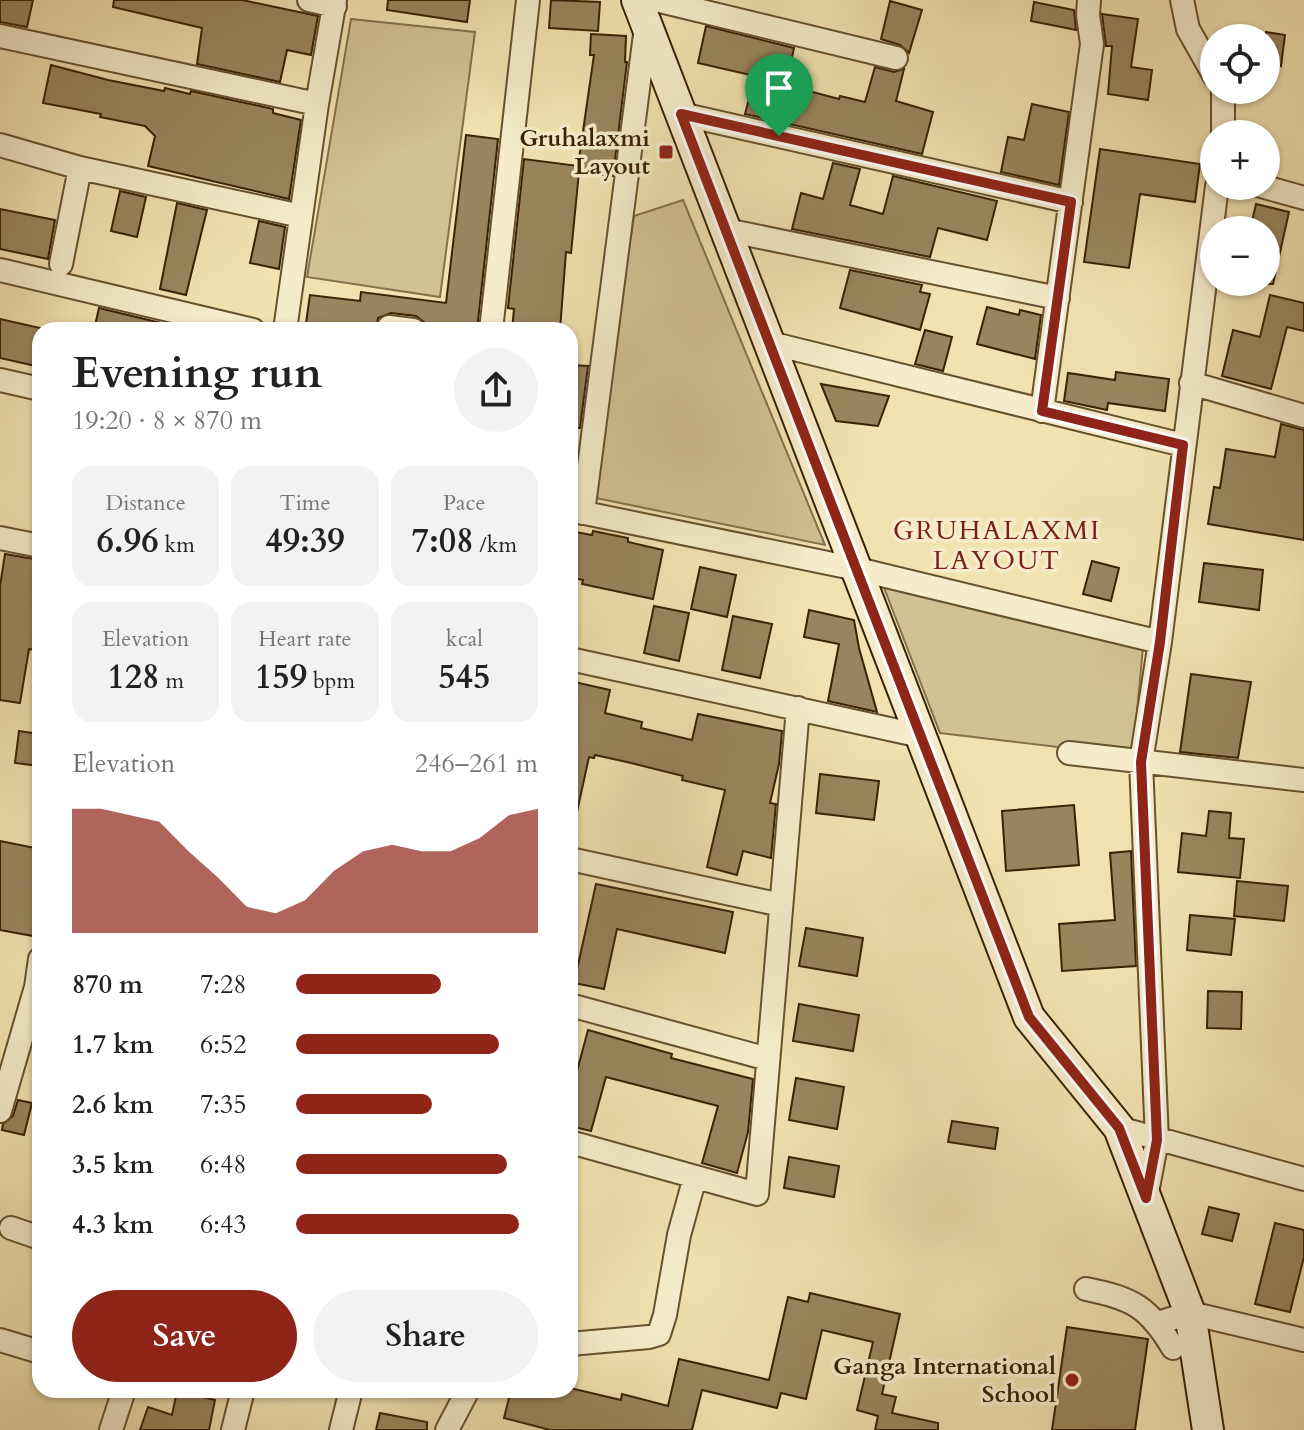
<!DOCTYPE html>
<meta charset="utf-8">
<style>
body{margin:0;font-family:Cardo,serif;background:#f2f2f2;color:#222;height:100vh;display:flex;flex-direction:column;font-size:30px;white-space:nowrap}
*{box-sizing:border-box;margin:0}
p{font-size:26px;color:#767676}
.icon{flex:none;width:44px;height:44px;fill:none;stroke:currentColor;stroke-width:2;stroke-linecap:round;stroke-linejoin:round}
.map{position:relative;flex:1;overflow:hidden}
.panel{position:absolute;left:32px;top:322px;width:546px;height:1076px;display:flex;flex-direction:column;background:#fff;border-radius:24px;box-shadow:0 2px 6px #0004}
.panel>*{flex:none}
.buttons{position:absolute;left:1200px;top:24px;display:grid;gap:16px}
.buttons a{display:grid;place-items:center;width:80px;height:80px;border-radius:50%;background:#fff;box-shadow:0 2px 6px #0004;font-size:40px}
.pin{position:absolute;display:grid;place-items:center;width:68px;height:68px;color:#fff;margin:-82px -34px;border-radius:50% 50% 50% 0;rotate:-45deg;box-shadow:0 0 8px #0007}
.pin .icon{rotate:45deg}
.round{display:grid;place-items:center;flex:none;width:84px;height:84px;border-radius:42px;background:#f2f2f2}
.head{display:flex;align-items:center;justify-content:space-between;height:136px;padding:0 40px}
h1{font-size:44px;font-weight:700;line-height:60px}
.metrics{display:grid;grid-template-columns:repeat(3,1fr);gap:12px;height:136px;padding:8px 40px}
.metrics div{display:grid;align-content:center;border-radius:20px;background:#f2f2f2;text-align:center}
.metrics b{font-size:34px;font-weight:700}
.metrics small{font-size:22px;font-weight:400}
.metrics p{font-size:22px}
.chart{height:224px;padding:16px 40px}
.chart p{display:flex;justify-content:space-between}
.chart svg{width:100%;height:144px;margin-top:8px;fill:#8f2418;opacity:.7}
.button{display:flex;gap:16px;margin-top:auto;padding:16px 40px}
.button a{flex:1;height:92px;border-radius:48px;background:#8f2418;color:#fff;font-size:32px;font-weight:700;line-height:92px;text-align:center}
.button a+a{background:#f2f2f2;color:#222}
ul{padding:0 40px;list-style:none;font-size:26px}
li{display:grid;grid-template-columns:128px 96px 1fr;align-items:center;height:60px}
li i{height:20px;border-radius:10px;background:#8f2418}
.map>svg:first-child{display:block}
.green{fill:#d2c192;stroke:#86714b;stroke-width:2}
.building{fill:#99855d;stroke:#3a2104;stroke-width:2}
.lines{fill:none;stroke-linecap:round;stroke-linejoin:round}
.street-casing{stroke:#68512f;stroke-width:26}
.secondary-casing{stroke:#3a2104;stroke-width:34}
.street{stroke:#f6eccb;stroke-width:22}
.secondary{stroke:#f6eccb;stroke-width:30}
.route-casing{stroke:#fff;stroke-width:16}
.route{stroke:#8f2418;stroke-width:10}
.poi-dot{fill:#8f2418;stroke:#f6eccb;stroke-width:3}
.labels{text-anchor:middle;dominant-baseline:central;stroke-width:7;stroke-linejoin:round;paint-order:stroke}
.poi-label{font-size:24px;font-weight:bold;fill:#3a2104;stroke:#f6eccb;text-anchor:end}
.neighbourhood-label{font-size:26px;letter-spacing:2px;fill:#7a1f14;stroke:#f6eccb}
</style>
<div class="map">
<svg width="1304" height="1430" viewBox="0 0 1304 1430">
<rect width="100%" height="100%" fill="#f1e2af"/>
<filter id="stains"><feTurbulence type="fractalNoise" baseFrequency=".0025" numOctaves="4"/><feColorMatrix values="0 0 0 0 .2 0 0 0 0 .09 0 0 0 0 .02 0 0 0 .5 -.17"/></filter>
<radialGradient id="worn" r=".72"><stop offset=".6" stop-color="#630" stop-opacity="0"/><stop offset="1" stop-color="#630" stop-opacity=".3"/></radialGradient>
<path class="green" d="M351,19L475,32L440,297L307,277Z
M683,200L825,545L591,497L634,216Z
M883,585L1143,647L1133,756L940,733Z"/>
<path class="building" d="M0,0H33L27,27L0,22Z
M114,0H242L318,16L311,55L287,50L280,82L197,64L202,28L113,7Z
M388,0H470L467,22L387,10Z
M551,0L600,2L598,31L549,28Z
M890,1L922,10L909,53L900,45L881,39Z
M1034,2L1074,10L1076,30L1031,21Z
M1102,14L1138,19L1131,67L1152,70L1148,100L1108,94L1112,46H1106Z
M706,26L794,48L786,85L839,99L840,96L865,102L875,67L894,72L904,69L896,101L933,112L922,154L745,114L755,76L698,63Z
M1266,32L1285,35L1281,66L1266,63Z
M591,34L626,36L625,62H627L613,176L579,172L571,253L566,252L560,330H512L514,309L508,308L524,159L578,166L594,55H590Z
M51,65L108,80L164,91L165,88L190,94L191,91L273,109V113L301,120L289,199L148,166L155,136L145,126L100,117L101,114L43,103Z
M1032,104L1069,112L1059,185L1001,172L1008,137L1024,140Z
M466,135L498,139L477,330L445,328L446,326L425,323L416,316L391,313L378,318L376,330H305L310,295L360,301L361,292L446,303Z
M1100,149L1200,164L1195,202L1140,194L1129,268L1084,262Z
M833,163L860,169L850,205L883,214L893,176L997,201L987,240L938,228L930,257L792,229L801,193L823,199Z
M120,191L146,197L137,237L111,231Z
M177,203L207,210L186,295L160,289Z
M1256,204L1289,212L1273,284H1266V230H1250Z
M0,209L55,220L48,259L0,249Z
M259,221L285,227L279,269L250,263Z
M850,270L922,285L920,292L930,294L920,330L840,308Z
M1270,295L1304,303V331L1287,327L1271,389L1222,376L1233,330L1260,337Z
M987,307L1019,315L1020,310L1041,315L1035,359L977,344Z
M99,308L161,323L160,330H94Z
M0,319L40,328V367L0,358Z
M925,330L952,337L943,371L915,364Z
M570,365L588,366L580,428H570Z
M1116,372L1169,379L1165,411L1108,403L1107,410L1064,401L1068,373L1115,380Z
M821,384L889,396L878,426L836,421Z
M1281,424L1304,430V540L1208,524L1214,487L1220,488L1226,449L1275,457Z
M570,531L592,535L593,531L628,538V542L663,550L653,599L582,584L583,580L570,577Z
M5,554L40,560V651L29,649L20,703L0,700V586Z
M1092,561L1119,568L1111,601L1083,594Z
M1204,563L1263,570L1259,610L1199,602Z
M700,567L736,575L727,617L691,609Z
M654,606L689,613L679,661L644,653Z
M809,610L854,620L859,648L877,712L828,701L839,644L804,637Z
M733,616L772,624L760,678L722,670Z
M1191,674L1251,682L1238,758L1180,752Z
M570,681L610,690L605,713L642,722L641,728L692,740L698,714L782,731L779,764L770,803L776,804L771,858L743,851L737,875L707,867L725,790L682,780L683,776L627,762L595,755L594,758L589,757L577,812L570,811Z
M19,731L40,734V766L15,763Z
M820,774L879,781L874,820L816,813Z
M1074,805L1079,865L1006,871L1002,811Z
M1209,811L1231,813L1229,838L1244,839L1240,878L1178,872L1182,833L1206,836Z
M0,841L40,849V900L33,936L0,930Z
M1131,851L1136,966L1062,971L1059,924L1115,920L1110,853Z
M1237,881L1288,886L1284,921L1234,916Z
M596,884L733,912L725,953L617,929L604,989L574,983Z
M1190,915L1235,919L1231,955L1187,950Z
M806,928L863,938L857,976L799,966Z
M1208,991L1242,992L1241,1029L1207,1028Z
M799,1004L859,1015L853,1051L793,1041Z
M588,1030L672,1054L671,1058L753,1079L748,1132L737,1173L702,1163L718,1106L606,1077L591,1131L570,1126V1069L577,1071Z
M796,1078L844,1087L837,1129L789,1120Z
M18,1100L32,1103L24,1135L2,1130L3,1124L13,1116Z
M952,1121L998,1128L995,1149L948,1142Z
M789,1157L839,1166L834,1197L784,1188Z
M1209,1207L1239,1214L1232,1241L1202,1234Z
M1275,1223L1304,1230V1257L1290,1312L1255,1304Z
M810,1293L900,1314L882,1394L896,1397L892,1413L938,1423V1430H875L878,1416L857,1410L873,1342L822,1330L806,1399L781,1393L777,1408L702,1390L692,1430H550L504,1418L511,1390H570V1388L621,1400L622,1394L668,1406L679,1359L769,1380L788,1297L808,1302Z
M1067,1327L1148,1339L1135,1430H1052Z
M177,1391L215,1400L209,1430H140L148,1407L172,1415Z
M380,1413L427,1422V1430H376Z"/>
<g class="lines">
<defs>
<path id="street" d="M309,0L335,6
M656,0L896,58
M1182,0L1188,29L1214,75
M0,36L317,104
M1223,90V134
M681,114L1071,202
M0,145L80,168L301,216
M1261,186L1304,198
M726,230L1058,298
M61,264L80,168
M0,270L253,330
M389,327L413,330
M285,330L317,104L335,0
M491,330L528,0
M770,343L1183,445
M0,380L40,389
M1191,383L1304,416
M1042,411L1092,44L1088,15L1089,0
M570,510L857,569L1160,642
M583,513L646,27
M0,538L40,546
M570,659L921,736
M1069,753L1304,780
M570,859L781,905
M570,1005L768,1059
M0,1111L36,987L40,959
M1119,1128L1304,1179
M570,1142L757,1194L798,708
M1146,1198L1157,1140L1141,762L1160,642L1217,186
M11,1228L40,1238
M1086,1289C1132,1298 1149,1307 1173,1348
M1158,1323L1190,1313L1304,1340
M0,1340L40,1352
M570,1344L649,1337L659,1334L665,1315L679,1235L695,1177
M111,1430L124,1390
M233,1430L243,1390
M341,1430L351,1390
M447,1430L468,1390"/>
<path id="secondary" d="M637,0L1029,1017L1119,1128L1190,1313L1208,1430"/>
</defs>
<use href="#street" class="street-casing"/>
<use href="#secondary" class="secondary-casing"/>
<use href="#street" class="street"/>
<use href="#secondary" class="secondary"/>
</g>
<g class="lines">
<defs>
<path id="route" d="M681,114L1071,202L1042,411L1183,445L1160,642L1141,762L1157,1140L1146,1198L1119,1128L1029,1017Z"/>
</defs>
<use href="#route" class="route-casing"/>
<use href="#route" class="route"/>
</g>
<g class="poi-dot">
<rect x="658" y="144" width="16" height="16" rx="4"/>
<circle cx="1072" cy="1380" r="8"/>
</g>
<g class="labels">
<g class="poi-label">
<text x="650" y="138">Gruhalaxmi<tspan x="650" dy="28">Layout</tspan></text>
<text x="1056" y="1366">Ganga International<tspan x="1056" dy="28">School</tspan></text>
</g>
<g class="neighbourhood-label">
<text x="997" y="530">GRUHALAXMI<tspan x="997" dy="30">LAYOUT</tspan></text>
</g>
</g>
<rect width="100%" height="100%" filter="url(#stains)"/>
<rect width="100%" height="100%" fill="url(#worn)"/>
</svg>
<div class="buttons">
<a><svg class="icon" aria-label="locate" viewBox="0 0 24 24"><circle cx="12" cy="12" r="6"/><path d="M12 2v4M12 18v4M2 12h4M18 12h4"/></svg></a>
<a>+</a>
<a>−</a>
</div>
<div class="pin" style="left:779px;top:136px;background:#1e9e55"><svg class="icon" aria-label="arrive" viewBox="0 0 24 24"><path d="M6 21V4h12l-3 4 3 4H6"/></svg></div>
<section class="panel">
<div class="head"><div><h1>Evening run</h1><p>19:20 · 8 × 870 m</p></div><a class="round"><svg class="icon" aria-label="share" viewBox="0 0 24 24"><path d="M12 15V3M7 8l5-5 5 5M5 13v7h14v-7"/></svg></a></div>
<div class="metrics">
<div><p>Distance</p><b>6.96<small> km</small></b></div>
<div><p>Time</p><b>49:39</b></div>
<div><p>Pace</p><b>7:08<small> /km</small></b></div>
</div>
<div class="metrics">
<div><p>Elevation</p><b>128<small> m</small></b></div>
<div><p>Heart rate</p><b>159<small> bpm</small></b></div>
<div><p>kcal</p><b>545</b></div>
</div>
<div class="chart"><p><span>Elevation</span>246–261 m</p>
<svg viewBox="0 0 160 44" preserveAspectRatio="none"><path d="M0 44V6L10 6L20 8L30 10L40 19L50 27L60 36L70 38L80 34L90 25L100 19L110 17L120 19L130 19L140 15L150 8L160 6V44z"/></svg>
</div>
<ul>
<li><b>870 m</b>7:28<i style="width:60%"></i></li>
<li><b>1.7 km</b>6:52<i style="width:84%"></i></li>
<li><b>2.6 km</b>7:35<i style="width:56%"></i></li>
<li><b>3.5 km</b>6:48<i style="width:87%"></i></li>
<li><b>4.3 km</b>6:43<i style="width:92%"></i></li>
</ul>
<div class="button"><a>Save</a><a>Share</a></div>
</section>
</div>
